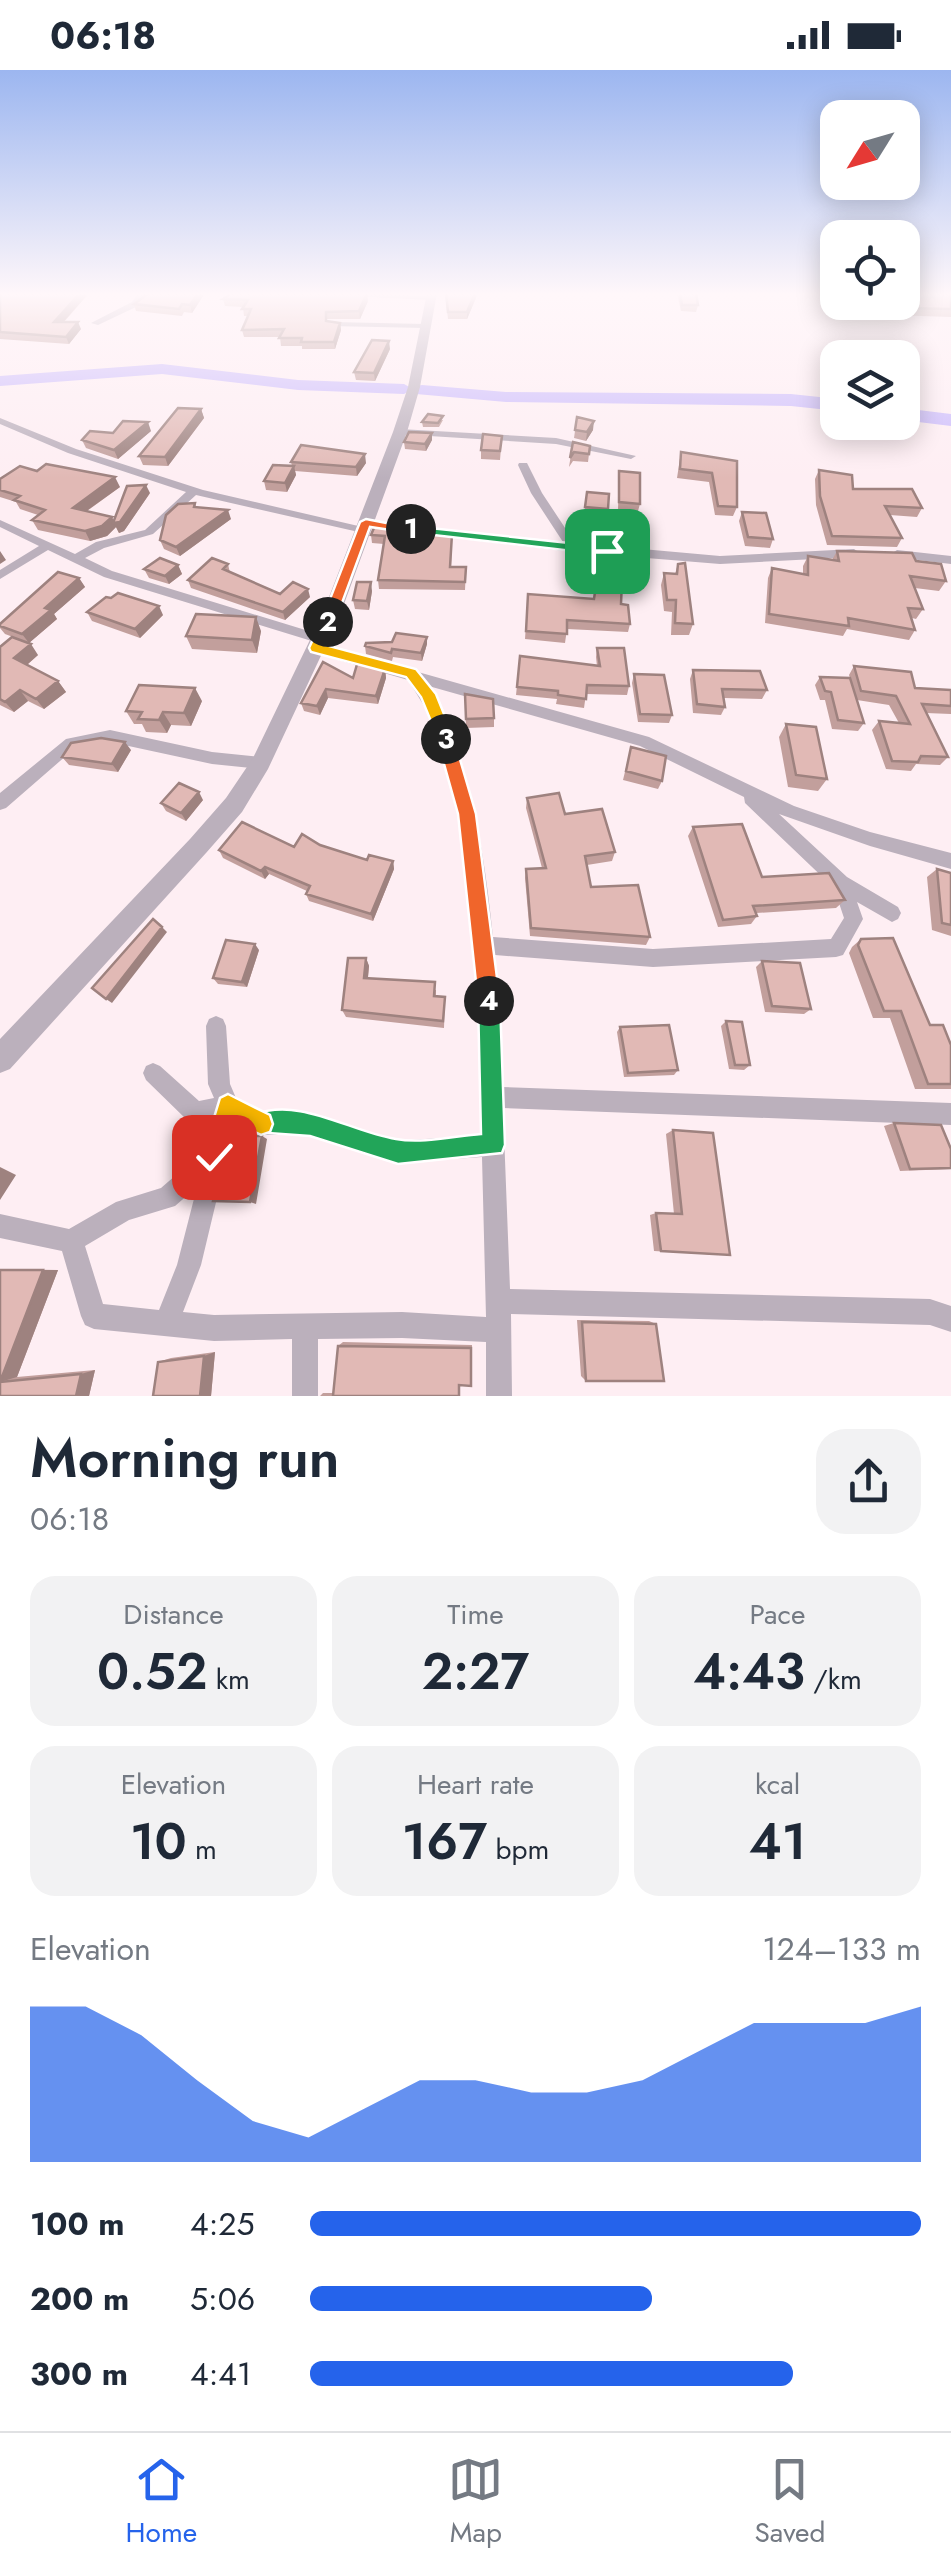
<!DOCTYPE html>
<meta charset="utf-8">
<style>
body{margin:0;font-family:Jost,sans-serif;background:#f2f2f3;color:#1f2937;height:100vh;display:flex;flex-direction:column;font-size:38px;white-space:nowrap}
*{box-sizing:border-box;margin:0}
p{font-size:32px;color:#747a83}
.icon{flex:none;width:55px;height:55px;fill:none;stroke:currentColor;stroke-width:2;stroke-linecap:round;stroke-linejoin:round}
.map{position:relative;height:1326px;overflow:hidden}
.panel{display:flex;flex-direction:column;background:#fff;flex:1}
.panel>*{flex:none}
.needle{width:65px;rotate:233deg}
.tools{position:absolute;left:820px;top:30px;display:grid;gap:20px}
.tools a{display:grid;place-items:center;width:100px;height:100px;border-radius:20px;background:#fff;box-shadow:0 5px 25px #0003;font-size:50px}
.pin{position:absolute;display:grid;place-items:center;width:85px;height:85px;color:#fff;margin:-42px;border-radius:20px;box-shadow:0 5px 15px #0006}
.km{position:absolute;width:50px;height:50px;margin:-25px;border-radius:50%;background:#222;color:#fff;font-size:28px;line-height:50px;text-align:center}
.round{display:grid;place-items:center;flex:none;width:105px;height:105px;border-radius:30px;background:#f2f2f3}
.summary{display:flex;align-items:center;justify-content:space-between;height:170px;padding:0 30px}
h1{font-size:55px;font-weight:600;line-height:75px}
.figures{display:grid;grid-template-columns:repeat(3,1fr);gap:15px;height:170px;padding:10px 30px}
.figures div{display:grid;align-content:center;border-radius:25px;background:#f2f2f3;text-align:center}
.figures b{font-size:50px;font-weight:600}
.figures small{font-size:28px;font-weight:400}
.figures p{font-size:28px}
.chart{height:280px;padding:20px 30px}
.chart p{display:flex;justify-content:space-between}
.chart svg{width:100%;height:180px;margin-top:10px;fill:#2563eb;opacity:.7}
ul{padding:0 30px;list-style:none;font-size:32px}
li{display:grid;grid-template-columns:160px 120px 1fr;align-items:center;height:75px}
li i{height:25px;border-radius:12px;background:#2563eb}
.status{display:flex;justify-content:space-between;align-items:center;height:70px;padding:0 50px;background:#fff;direction:ltr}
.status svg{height:28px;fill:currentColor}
.dock{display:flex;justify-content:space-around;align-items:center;height:140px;border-top:2px solid #e0e1e3;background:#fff;font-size:28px;color:#747a83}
.dock a{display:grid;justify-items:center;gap:5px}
.dock .selected{color:#2563eb}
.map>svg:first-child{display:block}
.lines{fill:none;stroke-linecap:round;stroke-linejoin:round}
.river{fill:#cabafc;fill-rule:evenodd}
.minor{fill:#bbb0bc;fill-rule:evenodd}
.tertiary{fill:#bbb0bc;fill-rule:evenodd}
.wall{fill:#c29f9c}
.shaded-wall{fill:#9e827f}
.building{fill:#e1b9b5;stroke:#9e827f;stroke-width:2.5}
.split-1{fill:#22a559;stroke:#fff;stroke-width:2.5}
.split-2{fill:#f0652b;stroke:#fff;stroke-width:2.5}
.split-3{fill:#f5b400;stroke:#fff;stroke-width:2.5}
.split-4{fill:#f0652b;stroke:#fff;stroke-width:2.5}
.split-5{fill:#22a559;stroke:#fff;stroke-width:2.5}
.split-6{fill:#f5b400;stroke:#fff;stroke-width:2.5}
</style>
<div class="status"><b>06:18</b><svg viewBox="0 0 49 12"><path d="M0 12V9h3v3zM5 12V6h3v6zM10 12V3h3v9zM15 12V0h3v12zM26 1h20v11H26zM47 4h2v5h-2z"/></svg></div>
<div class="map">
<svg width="951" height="1326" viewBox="0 0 951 1326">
<rect width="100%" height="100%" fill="#feeef3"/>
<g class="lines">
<path class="river" d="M162,294L298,310L404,314L413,319L404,324L298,320L162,304L0,316V306Z
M422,315L506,322L791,324L838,329V341L791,336L506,332L416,324V316Z
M902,338L951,344V356L902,350Z"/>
<path class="minor" d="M139,223H147L138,236L98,255L91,253L132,232Z
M328,223L431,226L435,228L431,230L332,225Z
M333,252L425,254L429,256L425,258L330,256V252Z
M0,348L76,379L203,420L367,458L369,460L363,463L196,425L153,464L104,478L85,488L112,501L325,566L327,569L325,572H315L104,507L48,480L0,509V500L39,476L0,457V450L75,484L96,472L145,460L186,422L68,383L0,354Z
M400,359L556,368L636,386L631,389L556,374L397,364V360Z
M519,393H527L542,423L575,473L720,486L854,479L860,483L854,487L720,494L573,482L430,465L428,463L434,460L563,472L531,423L518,395Z
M897,480L951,486V494L893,487L891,484Z
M316,574L407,599L411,598L418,602L649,667L794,736L870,762L951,783V799L870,776L779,744L847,807L898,837L901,843L898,849L892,852L857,832L863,849L843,885L836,887L653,897L495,885L502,1017L951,1033V1055L503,1038L510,1219L930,1229L951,1236V1262L930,1255L511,1244L512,1326H486V1272L402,1268L318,1269V1326H292V1269L214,1271L94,1259L85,1255L81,1246L62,1181L0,1168V1144L69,1159L116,1132L161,1118L206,1079L214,1049L195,1053L187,1050L146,1010L143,1003L146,996L153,993L160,996L199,1031L214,1028L208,1014L206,956L209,949L216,946L223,949L226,956L230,1014L236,1028L259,1043H310L397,1071L482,1065C481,1001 479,937 474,874C468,799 460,721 431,650C425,636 416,623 408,610L311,582L309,579ZM425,615L640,676L744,727L745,733L834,818L844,848L831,869L653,879L493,867C484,780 471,690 425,615ZM235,1053L256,1065H310L397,1093L482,1087L486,1247L402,1242L214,1245L183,1242L201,1195ZM197,1117L177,1195L159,1240L103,1234L85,1176L129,1150L175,1136Z
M110,660L212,682L261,687L266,689L269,693L266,697L261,699L212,694L110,672L75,678L6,738L0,740V723L66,669Z"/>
<path class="tertiary" d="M427,223H437L420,317L407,362L340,545L268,699L242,742L206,783L10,999L0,1003V969L190,769L226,728L253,688L322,545L393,362L408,317Z"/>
</g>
<path class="wall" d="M0,223H89L64,252L81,259L69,274L0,269Z
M149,223H205L192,243L184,242L182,246L136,241L134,234Z
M445,223H478L467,249H448Z
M677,223H696L698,235L696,242L681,241Z
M951,223V247L860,244L852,232H902Z
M223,229L368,231L360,249H327V251L340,253L341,260L335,279H302V276H281L280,267H244L242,260L248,246H244L243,237L225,236Z
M390,279L375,311L356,310L354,302Z
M201,339L204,348L168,396L143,395L139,386Z
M577,347L593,360L586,371L574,368Z
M443,350L439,357H423L422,352Z
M151,361L118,389L86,378L82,370L113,363Z
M432,363V370L426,381L405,379L404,372Z
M502,366L500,390L481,389V380Z
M573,372L590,376L588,392L573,391L569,397Z
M681,382L737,391V437L733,446L715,445L709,412L677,408Z
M291,392L366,393L357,406L295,401L296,405L287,422L266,420L264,411L292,396Z
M819,400L853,419L922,438L917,447L890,445L902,468L897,477L827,475L816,435L815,409Z
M37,401L120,417L87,441L112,447L114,452L150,423L124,461L119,463L116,457L107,466L90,471L38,460L32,450L38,445L20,439L16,432L0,427V409Z
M619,401L640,434L638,441L618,440Z
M587,422L608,439L607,448L584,446Z
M195,433L196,437L231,449L180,486L164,479L160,470Z
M742,442L773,469L770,478L745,476L739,451Z
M452,464L451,497H466L465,520L379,519L378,510L384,474L372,473L371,465Z
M837,481L916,491L946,511L939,521L915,518L923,539L916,549L912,548L915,560L909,570L847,559L843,566L765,553L768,508L772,498L803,504V496L808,486L832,490Z
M228,494L230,503L280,524L310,527L285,550L191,518L188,510Z
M678,494L693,554L689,565H671L672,542L664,541L661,515L664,503L675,504Z
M178,495L182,504L169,514L149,508L144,499Z
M79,508L85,517L54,544L57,549L29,573L5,564L0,558V554Z
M372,521L369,540L355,539L353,530Z
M528,524L621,534L630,554L628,562L567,559L565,573L525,569Z
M87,542L163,545L140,568L92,551Z
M261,561L257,583L192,579L186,566Z
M427,567V574L422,591L393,587L392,591L366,584L365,576Z
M0,577L38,585L27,595L58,611L66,622L44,639L28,631L14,642L0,635Z
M597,578L629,616L627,625L586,624L584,638L556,634L557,629L516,625L520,586L597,596L596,587Z
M323,592L353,608L385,599L386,608L378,634L328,628L320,645L304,641L301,633Z
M854,596L915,618L951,620V644L926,643L948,687L940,695L916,694L911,701L886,699L872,660L879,651L899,653L889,635L857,630L864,653L858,661L832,659L825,630H820L815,615L820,607L850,608L849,605Z
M693,600L767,620L762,629L724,628L725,637L721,645L693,643L690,609Z
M634,604L672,645L669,653L638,652L632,613Z
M465,624L494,648V657L466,658Z
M202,631L191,656L171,655L167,663L146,662L142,654H134L126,641Z
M786,654L827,709L818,721L788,717L779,667Z
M631,677L662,711L658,719L623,710Z
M131,680L118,702L69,695L62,687Z
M527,728L565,744L615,782L612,791L587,795L591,817L650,867L646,875L530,866L525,808L526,799L542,798L526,738Z
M203,730L186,751L166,741L161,733Z
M693,757L762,807L845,830L836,838L756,843L757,846L751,854L718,857L688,766Z
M320,775L367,790L393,791L394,799L373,851L309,831L306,824L307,821L269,804L265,809L223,788L219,780Z
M937,799L951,803V866L932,860L927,807Z
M861,869L930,955L951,975V1019H915L890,948H873L849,883L852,877Z
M259,880L247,917L218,914L213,908Z
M366,888L369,896L368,908L436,920V926L445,927L444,958L346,947L342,940Z
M762,891L811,939L804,944L765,942L756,897Z
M726,951L750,995L744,1000L729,999L721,956Z
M620,957L678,1000L674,1005L624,1007L617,962Z
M894,1053L951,1079V1099L900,1101L884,1056Z
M673,1060L721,1185L654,1181L650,1145L656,1143L674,1144L666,1064Z
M0,1199L58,1200L17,1307L95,1300L89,1326H0Z
M577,1250L649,1251L656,1254L586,1311L581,1306Z
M343,1272L472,1275L471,1316L459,1315V1326H320L323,1323H333L338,1276Z
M215,1282L211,1326H153L158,1292L171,1288Z"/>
<path class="shaded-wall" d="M80,223H89L57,259L54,252Z
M198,223H205L192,243L190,235Z
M367,223L368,231L360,249L359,241Z
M475,223H478L467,249V242Z
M78,252L81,259L69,274L66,267Z
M340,253L341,260L335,279L334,272Z
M389,271L390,279L375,311L374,303Z
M201,339L204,348L168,396L165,387Z
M594,351L593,360L586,371L587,362Z
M148,352L151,361L118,389L114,380Z
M432,363V370L426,381L425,374Z
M365,384L366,393L357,406L356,397Z
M294,396L296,405L287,422L285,413Z
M115,407L120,417L78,447L73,438Z
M146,415L150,423L124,461L119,463L116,457L107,466L90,471L85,461L112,447L115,454Z
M228,440L231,449L180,486L176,477Z
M0,481L6,490L0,494Z
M178,495L182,504L169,514L165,506Z
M79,508L85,517L54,544L57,549L29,573L22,564L45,538Z
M371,512L372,521L369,540L367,531Z
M308,519L310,527L285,550L283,542Z
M159,536L163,545L140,568L135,559Z
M256,547L261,561L257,583L252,570Z
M427,567V574L422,591L421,583Z
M31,574L38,585L22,599L14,588Z
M385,599L386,608L378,634L376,626Z
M58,611L66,622L44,639L36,629Z
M195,618L202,631L191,656L184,643Z
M326,619L328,628L320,645L317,636Z
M20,620L28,631L14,642L5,632Z
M163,642L171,655L167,663L159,650Z
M125,672L131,680L118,702L112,694Z
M199,722L203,730L186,751L181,743Z
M393,791L394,799L373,851L371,844Z
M265,797L269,804L265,809L261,801Z
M162,857L167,862L112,933L106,929Z
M255,874L259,880L247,917L242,912Z
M366,888L369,896L367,916L364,908Z
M262,1066L267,1069L256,1134L250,1132Z
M0,1097L16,1105L0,1130Z
M43,1200H58L17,1307L0,1312Z
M215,1282L211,1326H200L204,1286Z
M95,1300L89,1326H76L81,1304Z"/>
<path class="building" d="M0,223H80L54,252H78L66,267L0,262Z
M149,223H198L190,235L182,234L179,239L134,234Z
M232,223H367L359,241L326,242V251L340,253L334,272H301L302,268H279L284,259L242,260L251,239H242L248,230L223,229Z
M446,223H475L467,242H448Z
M680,223H696L698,235H682Z
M902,223H951V239L863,237L860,232H902Z
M372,270L389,271L374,303L354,302Z
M178,338L201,339L165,387L139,386Z
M428,344L443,346L438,353L422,352Z
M577,347L594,351L587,362L575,360Z
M123,351L148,352L114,380L82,370L90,361L113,363Z
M409,362L432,363L425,374L404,372Z
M483,364L502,366L500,381L481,380Z
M573,372L590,376L589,384L574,382L570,388Z
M301,375L365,384L356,397L291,392Z
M681,382L737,391V437L718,436L712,403L680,399Z
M46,394L115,407L73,438L112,447L102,456L85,461L32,450L45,440L14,430L20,426L0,420V409L20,396L37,401Z
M273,395L294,396L285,413L264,411Z
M819,400L852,405L853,419H912L922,438L885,436L902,468L832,466L820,426Z
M619,401L640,403V434L619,432Z
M146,415L120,452L113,453L127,416Z
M587,422L609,424L608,439L585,437Z
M195,433L194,437L228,440L176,477L160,470L166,445L178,434Z
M742,442L766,443L773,469L748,467Z
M376,453L452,464L450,497H466L465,512L378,510L385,466L371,465Z
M837,481L912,483L916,491L941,494L946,511L910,506L923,539L908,538L915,560L848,548L849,556L769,544L772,498L808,505V486L839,491Z
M160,488L178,495L165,506L144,499Z
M212,488L228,494L223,499L280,524L293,512L308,519L283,542L188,510Z
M685,493L693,554L675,553L676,530H667L664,503L677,504L678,494Z
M58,502L79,508L45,538L51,540L22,564L0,556V554Z
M597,508L622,511L621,534L628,535L630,554L567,550V564L526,561L528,524L594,529Z
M357,512H371L367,531L353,530Z
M118,523L159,536L135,559L87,542L106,527L111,528Z
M196,544L256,547L252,570L186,566Z
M396,563L427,567L421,583L392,579L391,583L365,576L366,573L392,572Z
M12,567L31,574L14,588L58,611L36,629L20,620L5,632L0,629V577Z
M597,578H624L629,616L587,615L586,629L558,625V621L517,617L520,586L600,596Z
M358,591L385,599L376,626L326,619L317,636L301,633L323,592L353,608Z
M854,596L911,602L915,618L951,620V636L922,634L948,687L921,686L918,692L892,691L879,651L910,654L896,626L861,621Z
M693,600L760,601L767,620L722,619L725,637L697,634Z
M634,604L664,605L672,645L640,644Z
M820,607L850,608L864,653L838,650L831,622L825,621Z
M139,615L195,618L184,643L163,642L159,650L138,649L142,642L126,641Z
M465,624L493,629L494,648L466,649Z
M786,654L816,657L827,709L796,705Z
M101,668L125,672L112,694L62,687L71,673Z
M631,677L666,686L662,711L626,701Z
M179,713L199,722L181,743L161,733Z
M559,723L565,744L602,739L615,782L585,786L591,817L638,815L650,867L531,858L526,799L546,798L527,728Z
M242,752L294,777L302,764L320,775L367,790L369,785L393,791L371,844L306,824L310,816L265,797L261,801L219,780Z
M742,754L762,807L829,803L845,830L753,836L757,846L723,850L693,757Z
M937,799L951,803V855L942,853Z
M153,849L162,857L106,929L92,918Z
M893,868L930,955H943L951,975V1014H928L901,941H884L858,875L861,869Z
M226,870L255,874L242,912L213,908Z
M348,888H366L364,908L435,912L434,926L445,927L443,951L342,940Z
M762,891L800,893L811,939L772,936Z
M726,951L742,952L750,995H735Z
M669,955L678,1000L628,1003L620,957Z
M894,1053L941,1055L951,1079V1098L910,1099Z
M673,1060L713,1063L730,1185L661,1181L656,1143L682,1144Z
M229,1066H262L250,1132L213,1131Z
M0,1200H43L0,1312L81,1304L76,1326H0Z
M582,1252L656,1254L664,1311H586Z
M338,1276L471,1278V1316L459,1315V1326H333Z
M204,1286L200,1326H153L158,1292Z"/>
<linearGradient id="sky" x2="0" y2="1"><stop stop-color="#9cb6f0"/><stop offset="0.55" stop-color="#fff7fa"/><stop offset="1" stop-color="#fff7fa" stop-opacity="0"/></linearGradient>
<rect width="951" height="408" fill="url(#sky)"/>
<path class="split-1" d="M411,456L607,477L614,481L607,485L407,462Z"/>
<path class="split-2" d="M366,449L417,459L411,463L370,457L335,552L323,555L321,552L360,452Z"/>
<path class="split-3" d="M328,547L335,552L325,575L416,599L436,624L454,669L451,673H440L421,627L406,607L311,582L309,578L321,552Z"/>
<path class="split-4" d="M446,662L454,669L476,744L500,931L497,939L489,942L482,939L478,931L458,744L437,669Z"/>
<path class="split-5" d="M489,921L497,924L500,931L505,1075L502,1083L398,1094L310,1066L253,1062L249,1054L253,1045C300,1026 350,1062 396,1069C422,1074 455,1066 481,1064L478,931L482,924Z"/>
<path class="split-6" d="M228,1024L270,1045L273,1054L270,1062L261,1065L236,1053L223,1096L214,1099L206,1096L202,1087L220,1028Z"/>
</svg>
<div class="tools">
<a><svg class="needle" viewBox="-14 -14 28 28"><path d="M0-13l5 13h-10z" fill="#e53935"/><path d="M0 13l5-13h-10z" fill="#747a83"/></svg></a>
<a><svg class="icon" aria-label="locate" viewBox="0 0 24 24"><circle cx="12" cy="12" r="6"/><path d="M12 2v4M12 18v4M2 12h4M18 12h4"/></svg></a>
<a><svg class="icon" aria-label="layers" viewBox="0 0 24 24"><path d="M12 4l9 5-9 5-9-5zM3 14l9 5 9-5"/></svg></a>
</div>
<div class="pin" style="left:607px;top:481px;background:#1e9e55"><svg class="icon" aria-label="arrive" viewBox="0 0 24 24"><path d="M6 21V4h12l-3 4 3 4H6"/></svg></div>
<div class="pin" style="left:214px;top:1087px;background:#d93025"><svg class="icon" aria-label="check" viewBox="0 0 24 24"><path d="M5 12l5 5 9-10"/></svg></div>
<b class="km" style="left:411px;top:459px">1</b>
<b class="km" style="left:328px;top:552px">2</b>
<b class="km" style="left:446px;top:669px">3</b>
<b class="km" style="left:489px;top:931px">4</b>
</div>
<section class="panel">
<div class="summary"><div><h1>Morning run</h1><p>06:18</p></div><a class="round"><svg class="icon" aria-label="share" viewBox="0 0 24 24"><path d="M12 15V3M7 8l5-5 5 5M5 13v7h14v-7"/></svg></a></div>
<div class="figures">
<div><p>Distance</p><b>0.52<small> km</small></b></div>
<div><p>Time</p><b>2:27</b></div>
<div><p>Pace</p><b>4:43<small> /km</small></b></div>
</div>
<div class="figures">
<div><p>Elevation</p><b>10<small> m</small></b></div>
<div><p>Heart rate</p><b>167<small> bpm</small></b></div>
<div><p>kcal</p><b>41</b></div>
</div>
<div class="chart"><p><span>Elevation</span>124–133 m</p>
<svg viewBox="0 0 160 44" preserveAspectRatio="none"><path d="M0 44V6L10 6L20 13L30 24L40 34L50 38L60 31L70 24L80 24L90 27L100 27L110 24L120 17L130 10L140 10L150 10L160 6V44z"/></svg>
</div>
<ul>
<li><b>100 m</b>4:25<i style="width:100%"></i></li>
<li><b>200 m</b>5:06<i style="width:56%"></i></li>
<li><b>300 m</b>4:41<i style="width:79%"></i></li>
</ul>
</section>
<nav class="dock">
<a class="selected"><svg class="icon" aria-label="home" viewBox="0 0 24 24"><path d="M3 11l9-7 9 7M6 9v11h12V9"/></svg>Home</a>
<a><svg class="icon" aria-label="map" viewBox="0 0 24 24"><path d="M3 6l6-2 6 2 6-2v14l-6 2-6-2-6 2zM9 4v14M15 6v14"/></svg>Map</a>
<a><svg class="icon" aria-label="saved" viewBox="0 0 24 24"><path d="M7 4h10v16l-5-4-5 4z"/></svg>Saved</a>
</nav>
